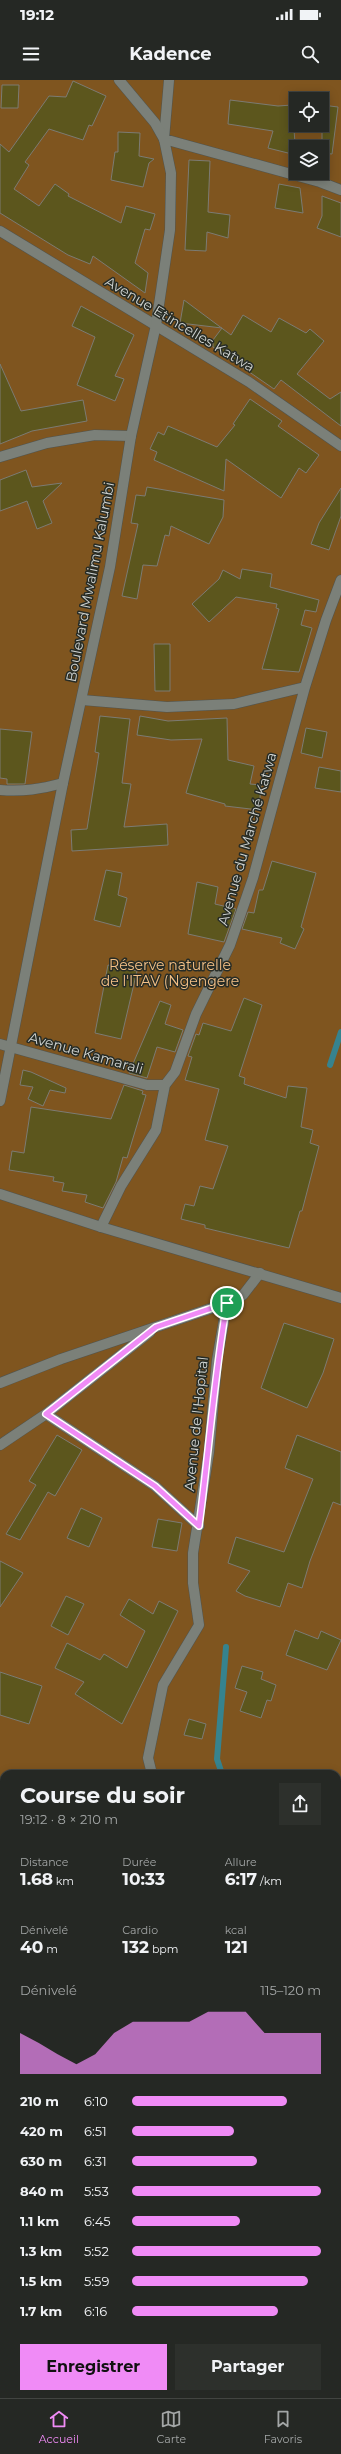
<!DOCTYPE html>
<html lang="fr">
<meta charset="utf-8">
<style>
body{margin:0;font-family:Montserrat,sans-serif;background:#2d302c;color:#f1f3f6;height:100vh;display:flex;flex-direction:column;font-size:15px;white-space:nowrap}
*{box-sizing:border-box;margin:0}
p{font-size:13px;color:#a3a6a6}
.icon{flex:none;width:22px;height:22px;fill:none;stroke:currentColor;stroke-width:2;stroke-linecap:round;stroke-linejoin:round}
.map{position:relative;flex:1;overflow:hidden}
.side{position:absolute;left:0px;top:1690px;width:341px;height:628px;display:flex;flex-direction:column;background:#252824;border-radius:12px 12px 0 0;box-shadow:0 2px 10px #0003,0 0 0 1px #424441}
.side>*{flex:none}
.buttons{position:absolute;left:289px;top:12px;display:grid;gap:8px}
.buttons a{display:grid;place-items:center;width:40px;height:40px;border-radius:0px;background:#252824;box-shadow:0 2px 10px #0003,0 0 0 1px #424441;font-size:20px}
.pin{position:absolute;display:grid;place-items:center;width:34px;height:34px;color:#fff;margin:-17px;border:2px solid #fff;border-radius:50%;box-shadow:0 1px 4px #0007}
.round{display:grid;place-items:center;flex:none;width:42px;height:42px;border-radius:0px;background:#2d302c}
.summary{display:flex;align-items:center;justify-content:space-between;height:68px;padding:0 20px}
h1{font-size:22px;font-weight:700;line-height:30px}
.stats{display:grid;grid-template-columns:repeat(3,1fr);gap:6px;height:68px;padding:4px 20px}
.stats div{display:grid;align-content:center}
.stats b{font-size:17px;font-weight:700}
.stats small{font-size:11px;font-weight:400}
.stats p{font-size:11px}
.chart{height:112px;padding:8px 20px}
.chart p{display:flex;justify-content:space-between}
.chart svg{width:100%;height:72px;margin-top:4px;fill:#f08bf6;opacity:.7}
.cta{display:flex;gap:8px;margin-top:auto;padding:8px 20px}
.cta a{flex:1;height:46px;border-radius:0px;background:#f08bf6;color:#111;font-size:16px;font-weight:700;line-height:46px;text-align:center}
.cta a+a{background:#2d302c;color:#f1f3f6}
ul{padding:0 20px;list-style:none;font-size:13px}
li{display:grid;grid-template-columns:64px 48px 1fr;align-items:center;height:30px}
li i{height:10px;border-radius:5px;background:#f08bf6}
.status{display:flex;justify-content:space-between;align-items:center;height:28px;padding:0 20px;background:#252824;direction:ltr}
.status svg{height:11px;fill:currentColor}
header{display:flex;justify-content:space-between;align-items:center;height:52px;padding:0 20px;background:#252824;font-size:18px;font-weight:700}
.tab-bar{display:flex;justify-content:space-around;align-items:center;height:56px;border-top:1px solid #424441;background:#252824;font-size:11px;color:#a3a6a6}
.tab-bar a{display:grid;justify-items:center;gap:2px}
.tab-bar .active{color:#f08bf6}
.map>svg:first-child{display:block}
.green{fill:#7f551f;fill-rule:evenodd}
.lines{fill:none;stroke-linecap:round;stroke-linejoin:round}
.stream{stroke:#36838e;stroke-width:6}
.building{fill:#5c561d;stroke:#7c7b73}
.minor-casing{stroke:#505450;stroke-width:11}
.tertiary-casing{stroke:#505450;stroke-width:11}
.secondary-casing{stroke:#505450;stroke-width:11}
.minor{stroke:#7b8079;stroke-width:10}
.tertiary{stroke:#7b8079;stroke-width:10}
.secondary{stroke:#7b8079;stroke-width:10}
.route-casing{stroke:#fff;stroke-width:8}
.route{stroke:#f08bf6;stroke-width:5}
.labels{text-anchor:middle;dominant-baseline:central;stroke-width:3;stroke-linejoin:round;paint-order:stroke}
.street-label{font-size:14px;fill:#d1d4d1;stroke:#272c26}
.park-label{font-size:14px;fill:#f5c187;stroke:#272c26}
</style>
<div class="status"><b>19:12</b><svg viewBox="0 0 49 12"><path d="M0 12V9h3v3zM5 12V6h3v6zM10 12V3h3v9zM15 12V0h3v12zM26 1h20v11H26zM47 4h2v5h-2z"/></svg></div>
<header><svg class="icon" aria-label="menu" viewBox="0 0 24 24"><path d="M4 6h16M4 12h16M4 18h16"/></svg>Kadence<svg class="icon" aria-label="search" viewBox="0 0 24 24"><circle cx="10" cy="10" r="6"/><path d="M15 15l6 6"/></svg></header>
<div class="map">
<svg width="341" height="2318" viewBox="0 0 341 2318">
<rect width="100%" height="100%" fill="#313630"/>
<path class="green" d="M0,0H341V2318H0ZM296,19H322V45H296ZM296,67H322V93H296ZM4,1694H337V2314H4Z"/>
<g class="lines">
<path class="stream" d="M330,985L341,952
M222,1694L217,1679L226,1567
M157,2318L158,2314"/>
</g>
<path class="building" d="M73,1L106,16L92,46L89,45L83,60L49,49L25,82L29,85L14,109L39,126L55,104L69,114L68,116L121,143L126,126L155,134L150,150L145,149L135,183L148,193L145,213L93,176L90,184L68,175L0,133V64L9,72L49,16L66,17Z
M2,5H19L18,28H1Z
M230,20L278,26L292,25L296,75L268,68L273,51L228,44Z
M322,25L338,27L332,74L322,73Z
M118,52L140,53L139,76L154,79L149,83L143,107L111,100L115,72H118Z
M189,80L210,81L208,132L230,135L228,158L207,152L206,171L185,170Z
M279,104L300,108L303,133L275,128Z
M322,116L341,123V157L317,148L322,136Z
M184,220L231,255L243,235L271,252L279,238L306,253L310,249L324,261L297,294L330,319L341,312V346L281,300L274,309L213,267V260L222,248L180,243Z
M81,226L134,255L115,296L124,299L115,321L77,305L95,257L72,246Z
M0,284L21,331L83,320L87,341L32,351L0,364Z
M250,319L282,341L278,346L319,375L306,393L299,388L281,418L226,379L224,411L154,380L157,372L150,369L158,352L164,355L168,346L217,367L235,345L233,344Z
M26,390L32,407L62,403L43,421L52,443L37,449L27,421L0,431V400Z
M147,407L224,420L223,437L209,464L171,446L169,456L165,455L157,486L143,485L137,519L122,516L138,444L131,443L136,415L145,416Z
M341,408V436L329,470L311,464L319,443Z
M242,489L272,494L270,507L319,520L316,532L305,530L301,545L312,548L299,592L262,589L279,529L276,528L277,524L236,517L209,542L192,524L219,499L223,490L240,499Z
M154,564H170V611H155Z
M100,636L130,639L122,703L131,704L124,747L167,744L168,765L72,771L71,750L87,749L99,673L95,672Z
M140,636L168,641L227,638L228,680L254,686L250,704L261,705L259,730L225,726V724L186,713L202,659L171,660L137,655Z
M306,648L327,652L322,678L301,673Z
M0,649L32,652L25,704H7V699L0,698Z
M319,687L341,691V712L315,708Z
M272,781L316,793L301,847L304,849L295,869L280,863L282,858L242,849L248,832L254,833L259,810H263Z
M106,790L122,793L118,815L127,818L120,847L94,840Z
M197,802L218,807L215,824L236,829L224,862L188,854Z
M108,885L137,891L121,959L95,953Z
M244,918L262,925L239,996L245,998L244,1004L286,1018L288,1006L307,1008L301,1047L313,1050L310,1063L319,1066L302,1131H300L289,1168L205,1148V1145L181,1139L185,1124L194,1126L200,1106L213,1109L228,1066L205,1060L219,1009L185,1000L192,977L188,976L196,954L199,955L203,943L231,951Z
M160,921L171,925L165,944L183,950L175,972L157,967L147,998L129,993Z
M23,990L31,992L66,1008L65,1013L50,1010L43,1026L28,1019L33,1007L20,1005Z
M124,1005L143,1011L142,1014L146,1015L127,1078L123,1077L116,1102L103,1128L85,1122L87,1115L62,1111L64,1103L53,1101L54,1097L9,1090L12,1071L24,1073L31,1027L111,1039Z
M284,1243L334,1259L323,1293L307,1328L261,1308Z
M57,1355L82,1370L55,1416L48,1412L20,1460L6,1454L36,1405L29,1401Z
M297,1355L341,1372V1425L333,1422L310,1481L302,1508L288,1503L280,1527L245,1516L236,1511L250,1491L228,1483L236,1457L284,1472L313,1399L285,1388Z
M81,1428L102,1438L89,1467L67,1458Z
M158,1439L182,1443L177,1471L152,1467Z
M0,1481L23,1493L0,1527Z
M66,1516L84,1524L68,1555L51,1546Z
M129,1519L153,1534L159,1521L178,1531L122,1644L75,1614L84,1602L55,1588L67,1563L100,1580L104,1574L127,1588L145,1551L120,1535Z
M295,1550L318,1559L321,1551L341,1560L327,1590L286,1575Z
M242,1586L263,1592L261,1599L276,1605L271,1621L267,1620L261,1638L240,1631L247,1612L235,1608Z
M0,1592L42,1606L29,1644L0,1635Z
M189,1639L206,1644L202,1659L184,1655Z"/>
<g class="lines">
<defs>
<path id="minor" d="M169,0L164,59L320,102L341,110
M0,151L249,302L341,366
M0,377L47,363L95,355L131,356
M82,620L167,627L234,624L305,607
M0,710C23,712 41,709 63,703
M0,964L147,1005H165
M101,1147L121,1106L156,1050L165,1005L175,992L196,934L230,865L253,798L305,607L326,540L341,500
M0,1303L61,1279L227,1223L243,1215L260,1193
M46,1334L155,1406L199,1446
M0,1365L46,1334L150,1252
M152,1694L148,1678L163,1605L199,1545L193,1503V1473L209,1372L217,1280L227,1223
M337,1811L341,1768
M337,1874L341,1877
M0,1906H4
M0,2033H4
M337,2275L341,2276
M0,2308L4,2309
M15,2314L25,2318"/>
<path id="tertiary" d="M0,1021L63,703L110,487L131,356L156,245L170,150L171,93L164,59L155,43L119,0
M337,2251L341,2234
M322,2318L323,2314"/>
<path id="secondary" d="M0,1114L101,1147L341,1218"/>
</defs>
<use href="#minor" class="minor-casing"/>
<use href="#tertiary" class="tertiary-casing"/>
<use href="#secondary" class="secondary-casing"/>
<use href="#minor" class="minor"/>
<use href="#tertiary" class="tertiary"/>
<use href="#secondary" class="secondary"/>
</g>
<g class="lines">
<defs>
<path id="route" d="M227,1223C214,1297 209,1372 199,1446L155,1406L46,1334L156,1247Z"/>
</defs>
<use href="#route" class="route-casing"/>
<use href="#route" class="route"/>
</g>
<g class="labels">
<g class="street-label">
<text transform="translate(180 244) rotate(31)">Avenue Etincelles Katwa</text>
<text transform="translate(90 502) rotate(-79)">Boulevard Mwalimu Kalumbi</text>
<text transform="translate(247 759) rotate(-74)">Avenue du Marché Katwa</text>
<text transform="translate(86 973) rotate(16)">Avenue Kamarali</text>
<text transform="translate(196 1344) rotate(-84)">Avenue de l'Hopital</text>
</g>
<g class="park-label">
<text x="170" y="885">Réserve naturelle<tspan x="170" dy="16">de l'ITAV (Ngengere</tspan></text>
</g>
</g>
</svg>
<div class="buttons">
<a><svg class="icon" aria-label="locate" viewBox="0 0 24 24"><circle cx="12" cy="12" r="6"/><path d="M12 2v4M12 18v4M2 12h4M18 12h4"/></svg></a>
<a><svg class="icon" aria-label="layers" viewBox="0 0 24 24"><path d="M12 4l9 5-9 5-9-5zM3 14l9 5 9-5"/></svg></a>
</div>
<div class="pin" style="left:227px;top:1223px;background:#1e9e55"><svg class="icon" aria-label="arrive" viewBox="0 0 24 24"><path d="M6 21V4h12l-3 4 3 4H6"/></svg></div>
<section class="side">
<div class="summary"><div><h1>Course du soir</h1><p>19:12 · 8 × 210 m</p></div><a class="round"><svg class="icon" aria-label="share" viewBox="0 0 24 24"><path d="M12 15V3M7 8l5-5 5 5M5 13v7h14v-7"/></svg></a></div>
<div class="stats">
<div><p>Distance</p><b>1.68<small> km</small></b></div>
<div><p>Durée</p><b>10:33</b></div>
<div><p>Allure</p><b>6:17<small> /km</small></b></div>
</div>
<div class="stats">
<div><p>Dénivelé</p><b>40<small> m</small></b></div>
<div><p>Cardio</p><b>132<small> bpm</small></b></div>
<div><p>kcal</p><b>121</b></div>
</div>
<div class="chart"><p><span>Dénivelé</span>115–120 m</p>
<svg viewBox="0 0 160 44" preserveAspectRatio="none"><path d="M0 44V19L10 25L20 32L30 38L40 32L50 19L60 12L70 12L80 12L90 12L100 6L110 6L120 6L130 19L140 19L150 19L160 19V44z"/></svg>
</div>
<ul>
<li><b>210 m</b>6:10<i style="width:82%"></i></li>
<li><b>420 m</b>6:51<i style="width:54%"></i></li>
<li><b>630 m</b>6:31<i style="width:66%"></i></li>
<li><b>840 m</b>5:53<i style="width:100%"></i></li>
<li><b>1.1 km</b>6:45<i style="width:57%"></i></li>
<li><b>1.3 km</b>5:52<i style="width:100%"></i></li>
<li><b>1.5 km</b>5:59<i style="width:93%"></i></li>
<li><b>1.7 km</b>6:16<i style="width:77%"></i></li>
</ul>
<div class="cta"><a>Enregistrer</a><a>Partager</a></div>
</section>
</div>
<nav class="tab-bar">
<a class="active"><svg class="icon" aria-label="home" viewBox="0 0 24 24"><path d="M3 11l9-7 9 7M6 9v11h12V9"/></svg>Accueil</a>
<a><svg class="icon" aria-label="map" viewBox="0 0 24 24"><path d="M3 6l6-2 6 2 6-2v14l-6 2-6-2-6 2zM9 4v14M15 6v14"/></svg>Carte</a>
<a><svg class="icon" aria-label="saved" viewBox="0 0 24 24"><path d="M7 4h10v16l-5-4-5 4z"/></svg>Favoris</a>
</nav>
